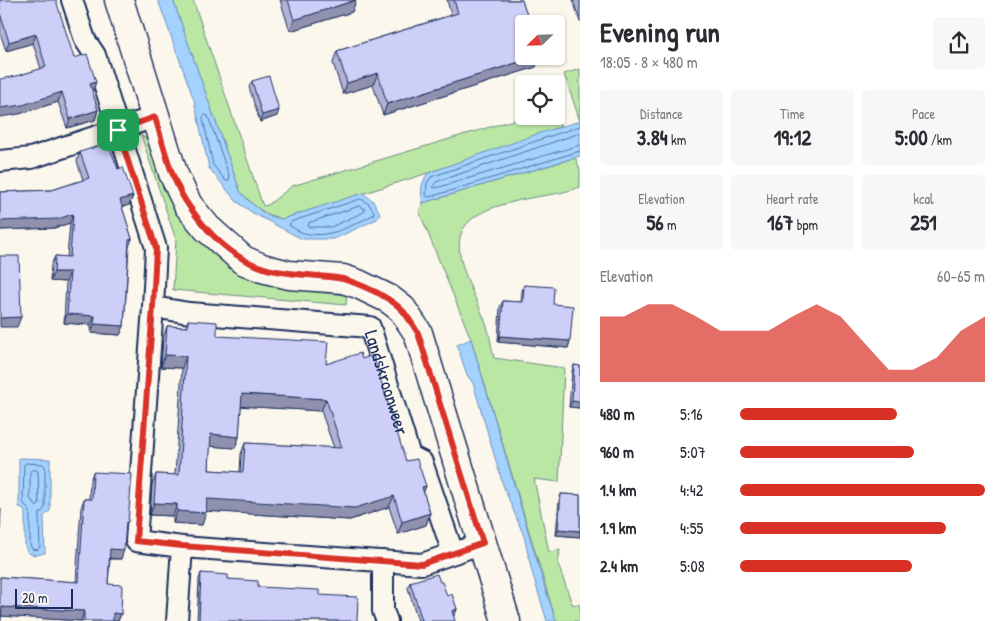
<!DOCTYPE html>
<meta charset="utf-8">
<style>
body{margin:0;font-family:"Patrick Hand",sans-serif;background:#f7f7f7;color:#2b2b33;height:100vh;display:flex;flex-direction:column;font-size:19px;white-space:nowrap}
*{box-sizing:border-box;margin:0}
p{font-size:16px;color:#7c7c81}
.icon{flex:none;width:28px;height:28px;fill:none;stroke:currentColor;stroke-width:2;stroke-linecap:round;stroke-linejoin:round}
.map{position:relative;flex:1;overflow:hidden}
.panel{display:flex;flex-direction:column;background:#fff;width:425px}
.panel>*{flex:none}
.needle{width:32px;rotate:247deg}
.fabs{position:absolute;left:515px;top:15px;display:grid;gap:10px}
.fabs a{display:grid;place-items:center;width:50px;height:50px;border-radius:5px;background:#fff;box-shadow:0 1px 4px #0004;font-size:25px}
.scale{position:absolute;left:15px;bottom:12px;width:58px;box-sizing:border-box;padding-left:5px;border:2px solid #1b2f5e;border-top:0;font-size:14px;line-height:18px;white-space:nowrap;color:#1b2f5e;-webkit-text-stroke:4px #fbf7ec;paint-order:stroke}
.pin{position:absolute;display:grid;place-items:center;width:42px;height:42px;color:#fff;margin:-21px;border-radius:10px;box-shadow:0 2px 8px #0006}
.round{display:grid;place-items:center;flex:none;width:52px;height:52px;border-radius:5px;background:#f7f7f7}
.summary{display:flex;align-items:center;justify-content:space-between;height:85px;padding:0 20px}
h1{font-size:28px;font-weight:700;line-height:38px}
.figures{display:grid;grid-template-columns:repeat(3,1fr);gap:8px;height:85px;padding:5px 20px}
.figures div{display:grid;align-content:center;border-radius:5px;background:#f7f7f7;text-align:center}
.figures b{font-size:21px;font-weight:700}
.figures small{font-size:14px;font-weight:400}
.figures p{font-size:14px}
.chart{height:140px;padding:10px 20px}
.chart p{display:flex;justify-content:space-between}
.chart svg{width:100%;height:90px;margin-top:5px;fill:#d93025;opacity:.7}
ul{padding:0 20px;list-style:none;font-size:16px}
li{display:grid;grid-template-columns:80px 60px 1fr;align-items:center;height:38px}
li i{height:12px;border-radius:6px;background:#d93025}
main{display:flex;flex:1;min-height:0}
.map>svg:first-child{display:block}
.green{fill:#bbe7a5;stroke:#6b8b82}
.water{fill:#a4d2ff;stroke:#6d91bf}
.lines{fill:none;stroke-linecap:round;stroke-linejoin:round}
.shore{stroke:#52709e;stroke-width:1}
.street-casing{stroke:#1b2f5e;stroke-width:24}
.secondary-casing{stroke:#1b2f5e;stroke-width:31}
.street{stroke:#fbf7ec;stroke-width:20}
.secondary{stroke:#fbf7ec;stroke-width:28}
.wall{fill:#b1b2d5;stroke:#1b2f5e;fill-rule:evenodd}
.shaded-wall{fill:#9091ae;stroke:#1b2f5e}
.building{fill:#cecff8;stroke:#1b2f5e;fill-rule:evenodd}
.route-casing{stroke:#fff;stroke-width:10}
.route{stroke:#d93025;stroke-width:6}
.labels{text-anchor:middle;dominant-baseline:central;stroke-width:4.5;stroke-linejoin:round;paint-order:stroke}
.street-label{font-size:19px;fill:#1b2f5e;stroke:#fbf7ec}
</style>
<main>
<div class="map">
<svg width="580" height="621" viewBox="0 0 580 621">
<rect width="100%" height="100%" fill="#fbf7ec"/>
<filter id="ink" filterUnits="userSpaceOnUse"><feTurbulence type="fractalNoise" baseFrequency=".02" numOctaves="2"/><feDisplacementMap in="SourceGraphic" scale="10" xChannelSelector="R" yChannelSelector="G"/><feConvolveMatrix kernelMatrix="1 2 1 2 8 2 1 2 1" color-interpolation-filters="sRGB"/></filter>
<g filter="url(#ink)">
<path class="green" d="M173,0H193L263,206L268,205L292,186L527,116H556L560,127L428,173L282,219C263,214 253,206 240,191Z
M580,69V121L564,74Z
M141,135L151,142L172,203L189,229L202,241L245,275L282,288L347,295L346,305L173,290L176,240Z
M571,159H576L580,170V187C557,196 536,195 513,202C497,206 477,211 466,225C446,248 476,296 485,321C490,333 491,346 494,358L564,368L559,482L534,479L549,552L560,550L558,564L572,604L580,605V621H556L471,339L419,211L423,203Z"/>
<path class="water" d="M158,0H173L240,191L249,201L266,215L282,219L363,193L373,201L380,213L377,219L334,239H302L253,213L236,201L209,168L194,100Z
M580,121V156L423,203C420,191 421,183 428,173L540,133Z
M471,339L545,588L556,621H547L532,572L524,536L503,485L473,383L467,375L457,345Z
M19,458L50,459V511L44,516L45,553L36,555L28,553L25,546V513L23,508L19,507Z"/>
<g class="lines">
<path class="shore" d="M205,115L208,116L230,178L228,181L225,180L213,165L203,118Z
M580,126L431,177L427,183L426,195L428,197L433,196L580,151
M580,133L436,182L433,187L436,188L580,145
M361,199L369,204L374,212L373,215C348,228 315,246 289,225L291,222Z
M360,206L365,209L364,212L331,227H310L308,226L309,223Z
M26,463L43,464L45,466V508L39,515L40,547L37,550L32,549L30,545V512L23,502L24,465Z
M32,470H37L38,472L39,504L37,507L30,498V472Z"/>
<defs>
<g id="street">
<path d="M72,0L85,40L95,55L156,248L153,307L136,541L182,547L177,621"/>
<path d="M0,161L31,158L155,117"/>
<path id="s1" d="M153,307L189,313L370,327L410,456L422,462L453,553"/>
<path d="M182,547L422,564L483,543"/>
<path d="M383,561V611L387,621"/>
</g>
<path id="secondary" d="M119,0L173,173L188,205L207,228L243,260L262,268L289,275L343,279L358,284L389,299L402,309L418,333L506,621"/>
</defs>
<use href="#street" class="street-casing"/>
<use href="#secondary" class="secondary-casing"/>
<use href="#street" class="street"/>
<use href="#secondary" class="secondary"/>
</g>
<path class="wall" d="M0,0L74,58L93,91H92L98,110L95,120L67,128L58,102L19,114L17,76L41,69L33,43L6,51L0,33Z
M280,0H356L352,12L290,31Z
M447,0H522L536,67L383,115L373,85L343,94L333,63L337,51L451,15Z
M573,0H580V22Z
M252,81L277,116L260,122L249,87Z
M80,152L118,169L133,196L129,205L122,207L132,239L129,247L124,326L120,335L91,333V325L64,323L66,282L50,281L51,265L55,256L67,257L70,223L54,228L0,230V192L52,190L83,180L77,161Z
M524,285L553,304L570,341L568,348L498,342L500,307L503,301L521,302L522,291Z
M188,320L217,336L326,364L362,359L406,461L426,486L423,492L430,513L426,525L398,534L389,507L350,520L206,511L202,525L173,523V516L150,515L152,485L156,474L175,475L182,368L161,367L163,338L167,326L186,327ZM241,406L321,411L334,448L245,443L241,454L240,472L209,470L210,446L235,448L239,437Z
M574,365L580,366V408L569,407L572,371Z
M93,472L126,529L121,559H110L108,584L121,614L118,621H81L2,616L0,577L76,582L81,508L84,499H89L90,481Z
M561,494L580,495V537L556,535L559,500Z
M201,573L228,579L258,587L319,595L357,621H197L199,579Z
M410,582H440L447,596L457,609L455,615L418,621L408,588Z"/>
<path class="shaded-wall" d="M356,0L352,12L290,31L294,20Z
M36,34L33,43L6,51L9,42Z
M538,56H539L536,67L383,115L387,104Z
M378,73L373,85L343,94L347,83Z
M96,82L93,91L86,93L90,84Z
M62,92L58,102L19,114L0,117V108Z
M98,110L95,120L67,128L70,119Z
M279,110L277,116L260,122L262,115Z
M133,196L129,205L116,209L120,200Z
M73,214L70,223L54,228L0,230V221Z
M54,272H70L66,282L50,281Z
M67,314L95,316L91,325L64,323Z
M21,317L17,327H0V318Z
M94,324L124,326L120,335L91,333Z
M500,336L570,341L568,348L498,342Z
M165,355L186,356L182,368L161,367Z
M242,394L326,399L321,411L237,406Z
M572,401L580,402V408L569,407Z
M211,434L239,437L235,448L206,446Z
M426,486L422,497V487Z
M394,496L389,507L350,520L202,511L207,499Z
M154,503L177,504L173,516L150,515Z
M177,511L206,513L202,525L173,523Z
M430,513L426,525L398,534L402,522Z
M558,529L580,531V537L556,535Z
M110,549L124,550L121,559L107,558Z
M2,607L84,611L81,621L0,616Z
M457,609L455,615L449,617L452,611Z
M113,613L121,614L118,621H111Z"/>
<path class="building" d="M0,0H56L74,58L87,54L96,82L90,84L98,110L70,119L62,92L23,105L0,108V79L17,76L46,67L36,34L9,42L0,13Z
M288,0H356L294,20Z
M454,0H522L530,24H524V56H538L387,104L378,73L347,83L337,51L458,13Z
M269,76L279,110L262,115L252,81Z
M108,143L118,169L123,167L133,196L120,200L132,239L129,240L124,326L94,324L95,316L67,314L70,272H54L55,256L70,257L73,214L58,219L0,221V192L52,190L89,178L80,152Z
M0,256H19L21,317L0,318Z
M524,285L554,287L553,304L573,306L570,341L500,336L503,301L523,302Z
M188,320L217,322V336L328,342L326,364L360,353L362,359L373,355L406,461L417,459L426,486L422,487L430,513L402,522L394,496L355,508L207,499L206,513L177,511V504L154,503L156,474L179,475L186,356L165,355L167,326L188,327ZM242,394L326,399L342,448L245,443L243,472L209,470L211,434L239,437Z
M574,365L580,366V402L572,401Z
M93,472L132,474L128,522H126L124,550L110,549L108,584L122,585L121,614L113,613V621H84V611L2,607L1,621H0V577L79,582L84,499H92Z
M561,494L580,495V531L558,529Z
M0,508H1L0,534Z
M201,573L228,575V579L258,581V587L319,590V595L358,597L357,621H199Z
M437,574L440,582H442L447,596L452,594L457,609L452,611L455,621H418L422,620L410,582Z"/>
</g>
<g class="lines" filter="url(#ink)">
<defs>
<path id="route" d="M155,117C164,146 171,181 189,206C207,232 233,259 264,268C290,276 316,274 343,279C355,282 367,288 378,293C387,298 396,303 403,311C408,317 413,325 418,333L483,543L422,564L182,546L136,541L153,307L156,248L118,130Z"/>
</defs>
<use href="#route" class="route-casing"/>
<use href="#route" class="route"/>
</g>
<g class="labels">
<g class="street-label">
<text stroke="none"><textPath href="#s1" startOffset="276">Landskroonweer</textPath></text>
</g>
</g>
</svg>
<div class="fabs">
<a><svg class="needle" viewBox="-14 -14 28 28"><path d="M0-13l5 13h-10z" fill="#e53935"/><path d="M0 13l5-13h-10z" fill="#7c7c81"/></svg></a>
<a><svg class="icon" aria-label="locate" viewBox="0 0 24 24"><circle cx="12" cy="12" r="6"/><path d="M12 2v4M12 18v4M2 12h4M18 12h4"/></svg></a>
</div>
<div class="scale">20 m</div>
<div class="pin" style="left:118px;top:130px;background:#1e9e55"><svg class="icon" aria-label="arrive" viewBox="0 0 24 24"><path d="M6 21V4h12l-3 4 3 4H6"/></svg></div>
</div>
<section class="panel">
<div class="summary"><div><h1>Evening run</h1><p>18:05 · 8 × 480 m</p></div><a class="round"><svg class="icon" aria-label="share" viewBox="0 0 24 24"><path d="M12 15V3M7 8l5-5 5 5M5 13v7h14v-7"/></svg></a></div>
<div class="figures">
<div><p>Distance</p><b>3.84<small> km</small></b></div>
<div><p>Time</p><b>19:12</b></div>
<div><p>Pace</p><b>5:00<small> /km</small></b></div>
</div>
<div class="figures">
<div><p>Elevation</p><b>56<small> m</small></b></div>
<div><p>Heart rate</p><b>167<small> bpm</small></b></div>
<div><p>kcal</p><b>251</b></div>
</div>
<div class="chart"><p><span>Elevation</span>60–65 m</p>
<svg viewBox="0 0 160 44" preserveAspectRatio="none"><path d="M0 44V12L10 12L20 6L30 6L40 12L50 19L60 19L70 19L80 12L90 6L100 12L110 25L120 38L130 38L140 32L150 19L160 12V44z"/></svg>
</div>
<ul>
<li><b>480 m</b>5:16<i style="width:64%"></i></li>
<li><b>960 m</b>5:07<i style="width:71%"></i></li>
<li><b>1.4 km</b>4:42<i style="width:100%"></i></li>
<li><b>1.9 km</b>4:55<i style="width:84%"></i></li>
<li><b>2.4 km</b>5:08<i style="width:70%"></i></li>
</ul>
</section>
</main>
